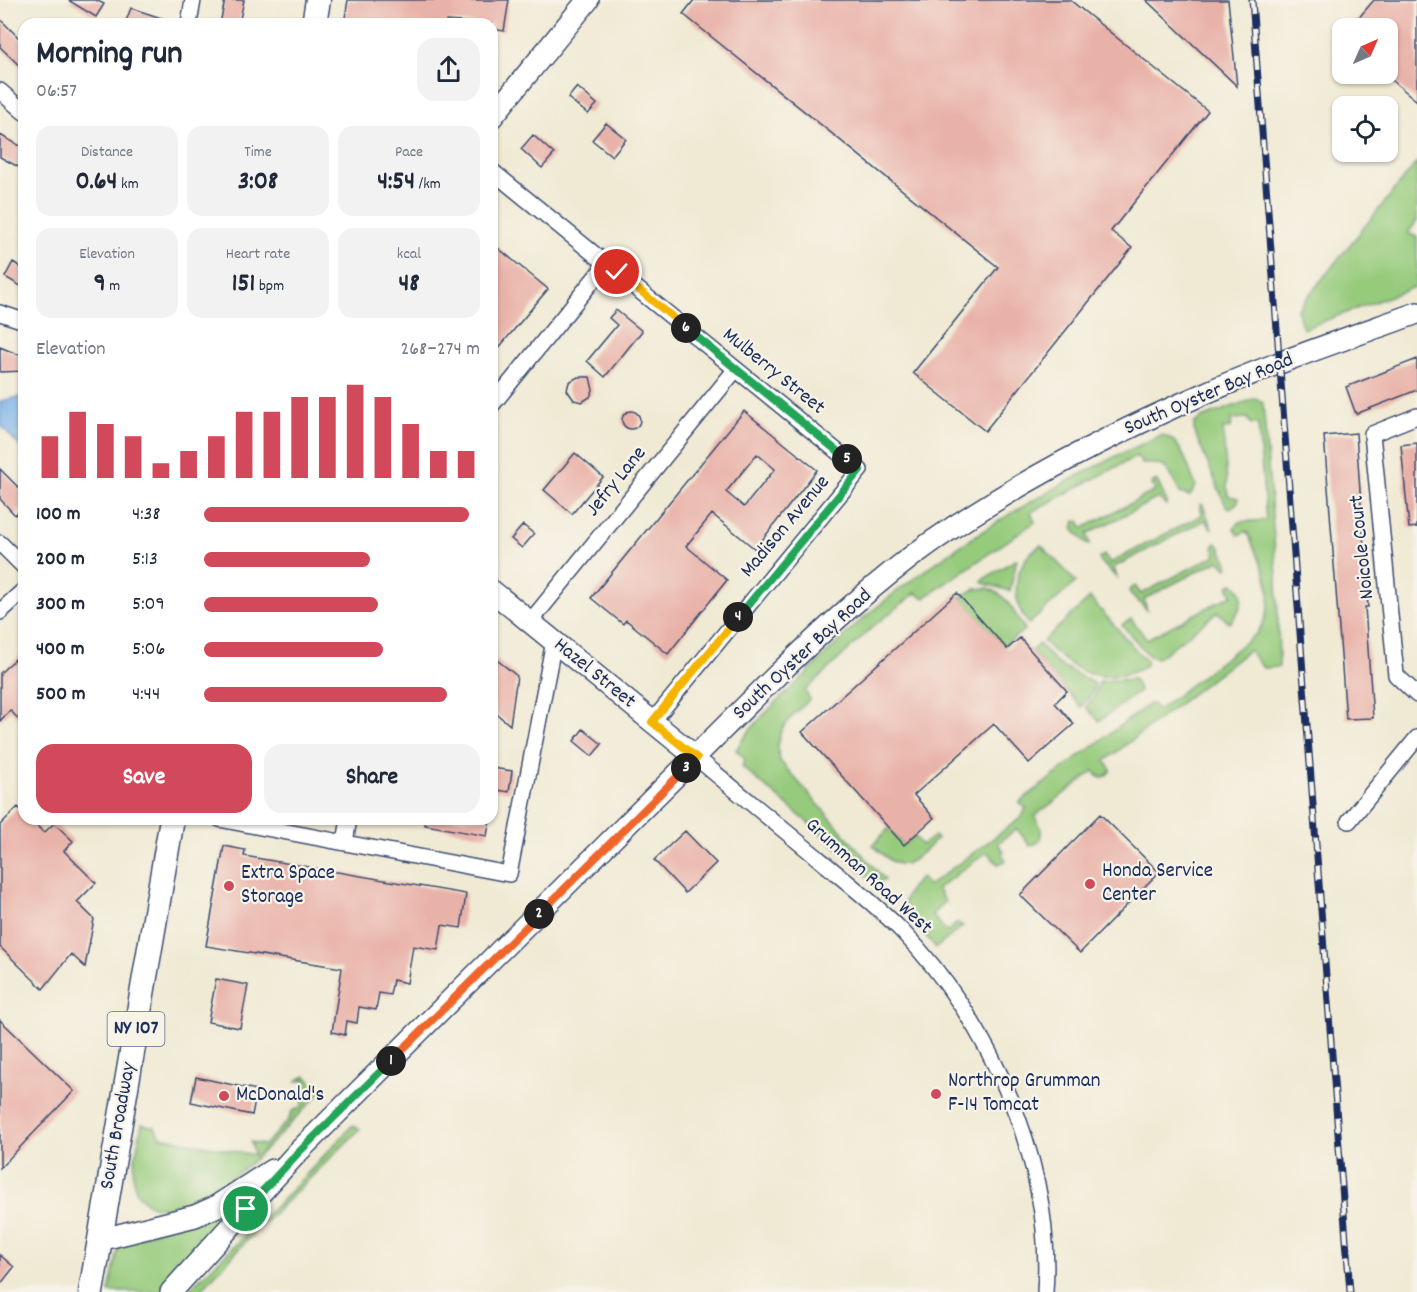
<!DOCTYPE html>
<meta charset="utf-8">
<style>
body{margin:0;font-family:Dekko,sans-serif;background:#f2f2f3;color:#1f2937;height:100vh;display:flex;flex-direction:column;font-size:22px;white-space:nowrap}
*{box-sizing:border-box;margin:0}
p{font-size:20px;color:#747a83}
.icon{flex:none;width:33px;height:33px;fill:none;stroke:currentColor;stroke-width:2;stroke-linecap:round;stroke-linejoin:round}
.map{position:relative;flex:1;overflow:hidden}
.sheet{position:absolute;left:18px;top:18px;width:480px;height:807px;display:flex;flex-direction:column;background:#fff;border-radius:18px;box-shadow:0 2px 4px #0004}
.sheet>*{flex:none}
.needle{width:39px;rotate:45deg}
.tools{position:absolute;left:1332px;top:18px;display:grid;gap:12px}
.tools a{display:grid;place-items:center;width:66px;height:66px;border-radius:12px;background:#fff;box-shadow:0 2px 4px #0004;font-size:30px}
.pin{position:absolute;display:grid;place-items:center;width:51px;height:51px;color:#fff;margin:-26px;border:3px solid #fff;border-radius:50%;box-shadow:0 2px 6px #0007}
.km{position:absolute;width:30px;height:30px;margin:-15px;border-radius:50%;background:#222;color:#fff;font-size:16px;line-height:30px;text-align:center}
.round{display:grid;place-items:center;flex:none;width:63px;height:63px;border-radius:18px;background:#f2f2f3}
.head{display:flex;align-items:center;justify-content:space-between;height:102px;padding:0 18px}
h1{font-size:33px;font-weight:700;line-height:45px}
.figures{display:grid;grid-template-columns:repeat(3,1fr);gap:9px;height:102px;padding:6px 18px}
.figures div{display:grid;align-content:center;border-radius:15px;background:#f2f2f3;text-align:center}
.figures b{font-size:26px;font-weight:700}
.figures small{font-size:16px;font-weight:400}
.figures p{font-size:16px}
.chart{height:168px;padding:12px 18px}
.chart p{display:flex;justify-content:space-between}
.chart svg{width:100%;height:108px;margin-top:6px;stroke:#d1495b;stroke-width:6}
.action{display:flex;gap:12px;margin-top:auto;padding:12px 18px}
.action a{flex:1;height:69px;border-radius:18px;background:#d1495b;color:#fff;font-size:24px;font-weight:700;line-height:69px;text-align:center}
.action a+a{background:#f2f2f3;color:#1f2937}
ul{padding:0 18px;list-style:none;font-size:20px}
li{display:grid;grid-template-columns:96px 72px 1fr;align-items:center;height:45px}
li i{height:15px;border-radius:8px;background:#d1495b}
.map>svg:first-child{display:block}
.green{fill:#96cb7c;stroke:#587d6d;stroke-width:1.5}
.water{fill:#7db2eb;stroke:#4c70a4;stroke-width:1.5}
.building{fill:#e9b2a9;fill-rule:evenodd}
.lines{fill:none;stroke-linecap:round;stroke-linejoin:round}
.street-casing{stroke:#3b4b70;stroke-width:18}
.secondary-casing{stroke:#3b4b70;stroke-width:24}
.primary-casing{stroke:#3b4b70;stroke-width:27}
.street{stroke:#fff;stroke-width:15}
.secondary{stroke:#fff;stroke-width:21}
.primary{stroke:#fff;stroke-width:24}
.rail-casing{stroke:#1b2f5e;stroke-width:7}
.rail{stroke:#f7f3e8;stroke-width:4.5;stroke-dasharray:14;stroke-linecap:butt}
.split-1-casing{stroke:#fff;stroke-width:12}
.split-2-casing{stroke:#fff;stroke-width:12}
.split-3-casing{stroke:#fff;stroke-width:12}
.split-4-casing{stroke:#fff;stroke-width:12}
.split-5-casing{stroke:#fff;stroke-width:12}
.split-6-casing{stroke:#fff;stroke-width:12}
.split-7-casing{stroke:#fff;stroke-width:12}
.split-1{stroke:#22a559;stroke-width:8}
.split-2{stroke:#f0652b;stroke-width:8}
.split-3{stroke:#f0652b;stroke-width:8}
.split-4{stroke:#f5b400;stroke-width:8}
.split-5{stroke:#22a559;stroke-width:8}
.split-6{stroke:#22a559;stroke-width:8}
.split-7{stroke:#f5b400;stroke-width:8}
.poi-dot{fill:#d1495b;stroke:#f7f3e8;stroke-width:2}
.labels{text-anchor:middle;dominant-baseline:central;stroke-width:4.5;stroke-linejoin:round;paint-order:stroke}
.shield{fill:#f7f3e8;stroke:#5d6a87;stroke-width:1.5}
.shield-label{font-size:20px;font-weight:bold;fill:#1b2f5e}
.street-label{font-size:21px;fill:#1b2f5e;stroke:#f7f3e8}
.poi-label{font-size:21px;fill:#1b2f5e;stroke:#f7f3e8;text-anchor:start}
</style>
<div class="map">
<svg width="1417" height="1292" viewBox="0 0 1417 1292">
<rect width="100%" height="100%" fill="#f7f3e8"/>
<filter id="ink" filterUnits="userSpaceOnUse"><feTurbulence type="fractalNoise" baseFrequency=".0167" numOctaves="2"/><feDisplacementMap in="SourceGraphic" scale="12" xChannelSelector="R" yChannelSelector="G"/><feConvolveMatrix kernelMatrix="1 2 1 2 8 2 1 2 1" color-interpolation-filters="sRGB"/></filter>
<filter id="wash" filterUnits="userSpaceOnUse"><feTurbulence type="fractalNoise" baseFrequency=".008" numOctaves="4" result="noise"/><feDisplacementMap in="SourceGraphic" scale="24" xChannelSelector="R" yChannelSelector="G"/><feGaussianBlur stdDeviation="1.35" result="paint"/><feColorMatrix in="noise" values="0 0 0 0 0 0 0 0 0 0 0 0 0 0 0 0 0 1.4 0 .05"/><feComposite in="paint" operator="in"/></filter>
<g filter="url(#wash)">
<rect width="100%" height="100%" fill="#f0ead4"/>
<path class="green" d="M1417,162V221L1408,233L1417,237V286L1303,329L1297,310Z
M1256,398L1263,403L1277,576L1279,667L1263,668L1249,650L1105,761L1111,770L1106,776L1100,778L1094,771L1035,816C1040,826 1044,830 1039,842L1030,846L1017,829L998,843L1004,852L1002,854L1006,861L998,864L987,852L937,889L945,902L932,915L947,932L957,923L963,926L936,948L906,912H909L904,902L910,889L921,877L928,886L1022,817L1026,808L1019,803L1027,796L1149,704H1153L1158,710L1257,633C1283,596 1262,568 1247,531L1238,535L1234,528L1239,522L1266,520L1258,424H1251L1247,418L1232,419L1231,428L1223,429L1228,496L1238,498V502L1230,508L1226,506L1194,431V424L1199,419Z
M1161,435C1182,437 1188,469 1196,486L1190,496L1180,493C1169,471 1169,462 1142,464L1137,456L1031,512L1035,522L924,598L916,593L876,624L805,691L810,699C789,720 772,729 780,761L885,880L879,882L865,875L838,848L742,767L745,759L736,750C753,721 783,697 807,673C827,654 846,633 866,616C957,541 1055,483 1161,435Z
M1154,481H1157L1167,502L1166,505L1158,498L1087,534L1090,544H1087L1073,529L1075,521H1079L1083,528L1155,491L1152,484Z
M1200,504L1203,505L1212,529L1205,520L1114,567L1117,578L1100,561L1099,558L1104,555L1110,563L1202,515Z
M1216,543L1220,546L1228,565L1227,568L1219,560L1144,599L1147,610L1130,593L1129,590L1135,586L1141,594L1216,555L1213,547Z
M1041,545L1076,582L1029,624C1008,599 1014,562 1041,545Z
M1017,559L1010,591L983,583L982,580Z
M1233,583C1249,593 1240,613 1229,623L1218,612L1158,658L1149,656L1122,625L1131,619L1147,639L1232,595L1228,586Z
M988,588C1009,596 1012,611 1025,629L1004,646L960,597L975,589Z
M1090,598L1146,661V665C1141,670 1136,671 1130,673C1094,685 1066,665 1043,641Z
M1039,644L1056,663L1095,684L1093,692L1081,707L1031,651Z
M1134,679L1140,691L1099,721L1086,707L1094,697L1100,681Z
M889,828L904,845L914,836L922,845L934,836L937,839C908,865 904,877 873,845Z
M306,1076L321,1092C276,1137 233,1194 168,1207C151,1210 138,1200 134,1184C131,1167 139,1142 142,1124L155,1127L161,1137L254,1155L251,1142L264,1145L288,1121L292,1111L302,1107L306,1080L296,1081Z
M352,1126L360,1129L250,1237L199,1292H186L285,1197Z
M251,1195L162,1292H109L119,1245Z"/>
<path class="water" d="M24,396V451L0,424V401Z"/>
<g id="blocks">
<path class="building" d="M68,0H96L104,4L96,17Z
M225,0H244L239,24H220Z
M348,0H509L504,31L492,29V24L446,21V24H344Z
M694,0H1070L1208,111L1111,231L1132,248L985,431L913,373L998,267L683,14Z
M1146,0H1228L1237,86Z
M1374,0H1417V101L1388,77V28H1350Z
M131,8L173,22L172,24H125Z
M0,19L24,43V70L0,47Z
M577,87L597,104L588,114L568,98Z
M606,123L626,139L612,156L592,140Z
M0,135L24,148V170L0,157Z
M533,135L554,154L542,168L521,149Z
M492,243L548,289L492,356Z
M13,262L24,269V288L5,277Z
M616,310L642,331L605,377L587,361L617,325L609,318Z
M0,347L17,354L24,353V371L0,372Z
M1417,359V390L1356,414L1346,387Z
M578,377H590L593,390L590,397L582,402L574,400L567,390L569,382Z
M744,411L817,470L755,549L712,514L686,546L727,580L668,654L626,620L623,624L591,598ZM757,454L775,469L744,507L726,492Z
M622 420a9 9 0 1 1 18 0a9 9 0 1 1-18 0Z
M1356,433L1368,607H1365L1373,718L1346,719L1324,436Z
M1417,443V527L1409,528L1401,445Z
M575,453L603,477L572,514L544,490Z
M0,469L24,493V506L15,515L0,499Z
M523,525L534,534L522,548L511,539Z
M957,593L1007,649L1020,638L1031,651L1067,691L1055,703L1074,724L1029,763L994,724L914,795L934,818L904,845L802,732Z
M24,651V725L10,710L0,721V673Z
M492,656L517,676L510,725L492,710Z
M583,729L602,744L592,756L574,741Z
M492,768L512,771L509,792L492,789Z
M18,807L24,813V819H30L44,833L54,823L73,841L64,851L96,883L77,902L94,919L85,967L71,954L43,989L0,947V825Z
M1100,814L1159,872L1080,953L1020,895Z
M426,819H490L487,836L425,825Z
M685,831L716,863L685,893L654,860Z
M224,846L245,850L244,856L466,894L461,928L442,925L438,950L413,946L407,983L393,980L390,995L379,993L376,1010L359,1007L357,1023L347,1021L345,1035L332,1032L342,968L206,946Z
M216,979L248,985L240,1028L208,1022Z
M0,1020L74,1091L0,1168Z
M196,1077L257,1090L252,1115L191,1102Z
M0,1255L14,1267L0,1285Z"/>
</g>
</g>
<g filter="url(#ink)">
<use href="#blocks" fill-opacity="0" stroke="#3b4b70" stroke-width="1.5"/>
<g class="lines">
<defs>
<path id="street" d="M189,24L193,0
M0,91L24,112
M492,171L860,470L652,722
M0,313L24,321
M492,405L607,263
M1417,416L1372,434L1396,675L1417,695
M0,543L24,567
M0,612L24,590
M530,622L736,369
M697,758C737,792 778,825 819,859C847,882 876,905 901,930C990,1021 1054,1164 1045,1292
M219,819L509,874L554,641
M1349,821L1417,738
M345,842L349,819"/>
<path id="secondary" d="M492,117L588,0
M492,591L697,758
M99,1240L195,1216L215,1207L272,1170
M171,1292L297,1153L776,676C825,629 875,582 930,543C1015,484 1107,436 1201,395C1271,364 1345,339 1417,313"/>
<path id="primary" d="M314,24L318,0
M91,1292L172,819"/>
</defs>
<use href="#street" class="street-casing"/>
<use href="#secondary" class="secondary-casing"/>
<use href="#primary" class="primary-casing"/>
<use href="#street" class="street"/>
<use href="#secondary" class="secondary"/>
<use href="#primary" class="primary"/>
<defs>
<path id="rail" d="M1252,0L1350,1292"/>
</defs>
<use href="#rail" class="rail-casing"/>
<use href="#rail" class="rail"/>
</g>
</g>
<g class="lines" filter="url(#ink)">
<defs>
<path id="split-1" d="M246,1209L297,1154L391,1061"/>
<path id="split-2" d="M391,1061L539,914"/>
<path id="split-3" d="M539,914L686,768"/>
<path id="split-4" d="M686,768L697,758L652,722L738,617"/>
<path id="split-5" d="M738,617L860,470L847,459"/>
<path id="split-6" d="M686,328L847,459"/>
<path id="split-7" d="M617,272L686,328"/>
</defs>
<use href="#split-1" class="split-1-casing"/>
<use href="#split-2" class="split-2-casing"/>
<use href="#split-3" class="split-3-casing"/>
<use href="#split-4" class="split-4-casing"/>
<use href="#split-5" class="split-5-casing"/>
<use href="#split-6" class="split-6-casing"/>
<use href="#split-7" class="split-7-casing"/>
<use href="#split-1" class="split-1"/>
<use href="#split-2" class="split-2"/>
<use href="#split-3" class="split-3"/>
<use href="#split-4" class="split-4"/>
<use href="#split-5" class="split-5"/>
<use href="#split-6" class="split-6"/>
<use href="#split-7" class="split-7"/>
</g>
<g class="poi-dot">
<circle cx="1090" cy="884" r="6"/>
<circle cx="229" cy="886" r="6"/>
<circle cx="936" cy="1094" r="6"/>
<circle cx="224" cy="1096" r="6"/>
</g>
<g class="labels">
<rect class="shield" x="107.5" y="1012" width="57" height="34" rx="4.5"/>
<g class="shield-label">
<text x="136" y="1029">NY 107</text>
</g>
<g class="street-label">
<text transform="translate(773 372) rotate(39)">Mulberry Street</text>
<text transform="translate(1209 395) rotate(-23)">South Oyster Bay Road</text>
<text transform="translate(617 482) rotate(-51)">Jefry Lane</text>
<text transform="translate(786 527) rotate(-50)">Madison Avenue</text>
<text transform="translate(1363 547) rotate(-96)">Noicole Court</text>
<text transform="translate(803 655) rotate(-43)">South Oyster Bay Road</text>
<text transform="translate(594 674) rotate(39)">Hazel Street</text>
<text transform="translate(868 877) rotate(42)">Grumman Road West</text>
<text transform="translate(119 1126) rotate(-80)">South Broadway</text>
</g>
<g class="poi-label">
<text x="1102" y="872">Honda Service<tspan x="1102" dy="24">Center</tspan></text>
<text x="241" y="874">Extra Space<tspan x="241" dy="24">Storage</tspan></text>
<text x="948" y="1082">Northrop Grumman<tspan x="948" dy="24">F-14 Tomcat</tspan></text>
<text x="236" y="1096">McDonald's</text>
</g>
</g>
</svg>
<div class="tools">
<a><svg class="needle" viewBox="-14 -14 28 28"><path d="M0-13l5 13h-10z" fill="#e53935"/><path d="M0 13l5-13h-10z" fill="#747a83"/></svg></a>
<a><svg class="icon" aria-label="locate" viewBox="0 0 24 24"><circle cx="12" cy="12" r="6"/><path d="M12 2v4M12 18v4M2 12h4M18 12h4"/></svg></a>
</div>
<div class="pin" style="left:246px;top:1209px;background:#1e9e55"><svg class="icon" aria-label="arrive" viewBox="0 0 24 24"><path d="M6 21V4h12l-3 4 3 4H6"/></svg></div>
<div class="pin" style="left:617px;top:272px;background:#d93025"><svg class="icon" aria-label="check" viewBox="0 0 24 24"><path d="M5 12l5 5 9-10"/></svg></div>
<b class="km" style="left:391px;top:1061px">1</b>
<b class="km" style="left:539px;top:914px">2</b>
<b class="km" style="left:686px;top:768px">3</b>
<b class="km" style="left:738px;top:617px">4</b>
<b class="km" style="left:847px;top:459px">5</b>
<b class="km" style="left:686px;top:328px">6</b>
<section class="sheet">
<div class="head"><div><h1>Morning run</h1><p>06:57</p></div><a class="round"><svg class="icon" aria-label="share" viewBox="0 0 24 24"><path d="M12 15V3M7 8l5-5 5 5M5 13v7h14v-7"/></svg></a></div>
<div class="figures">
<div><p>Distance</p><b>0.64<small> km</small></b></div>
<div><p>Time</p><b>3:08</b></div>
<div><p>Pace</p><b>4:54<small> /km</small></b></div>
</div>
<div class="figures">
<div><p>Elevation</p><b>9<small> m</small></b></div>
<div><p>Heart rate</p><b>151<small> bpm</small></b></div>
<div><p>kcal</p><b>48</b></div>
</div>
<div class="chart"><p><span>Elevation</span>268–274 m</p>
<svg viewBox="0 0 160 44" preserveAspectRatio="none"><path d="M5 44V27M15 44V17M25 44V22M35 44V27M45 44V38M55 44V33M65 44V27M75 44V17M85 44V17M95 44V11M105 44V11M115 44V6M125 44V11M135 44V22M145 44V33M155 44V33"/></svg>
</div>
<ul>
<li><b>100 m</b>4:38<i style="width:96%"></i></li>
<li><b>200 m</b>5:13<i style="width:60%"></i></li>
<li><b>300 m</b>5:09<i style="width:63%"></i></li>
<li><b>400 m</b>5:06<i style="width:65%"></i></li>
<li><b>500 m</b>4:44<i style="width:88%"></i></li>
</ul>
<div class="action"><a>Save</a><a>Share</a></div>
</section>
</div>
